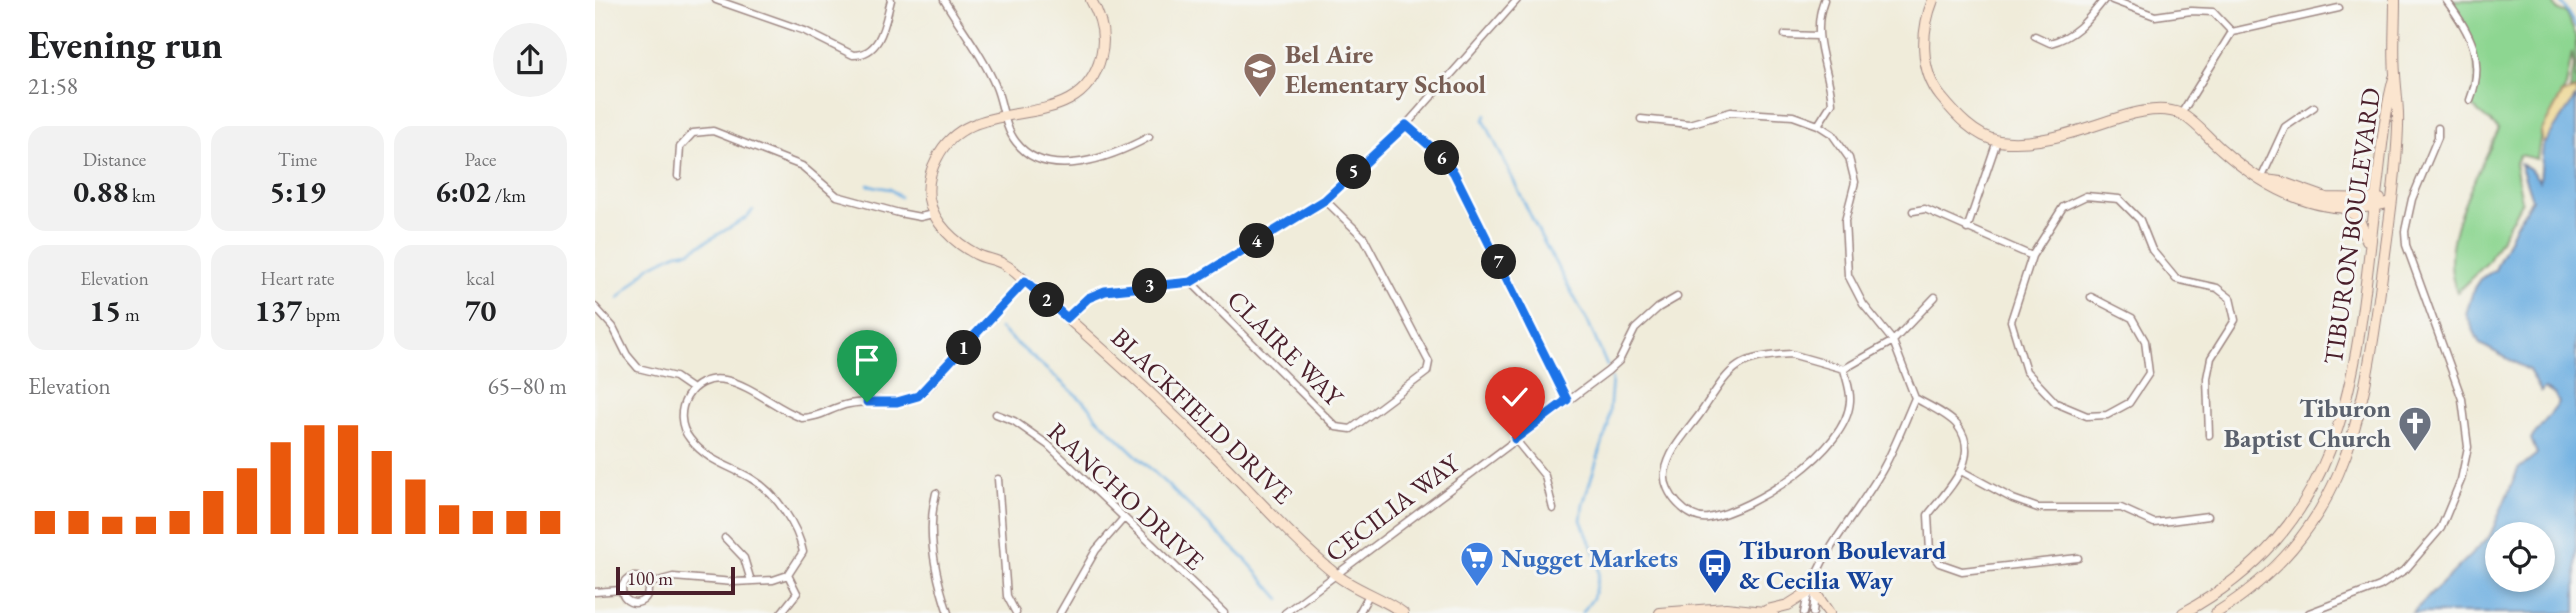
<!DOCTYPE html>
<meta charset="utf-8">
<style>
body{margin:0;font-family:"EB Garamond",serif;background:#f2f2f2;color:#202124;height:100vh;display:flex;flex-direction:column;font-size:26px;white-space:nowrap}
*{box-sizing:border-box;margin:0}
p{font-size:23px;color:#757577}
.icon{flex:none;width:38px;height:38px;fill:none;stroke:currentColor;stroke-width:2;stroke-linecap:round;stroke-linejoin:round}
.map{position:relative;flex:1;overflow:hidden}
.details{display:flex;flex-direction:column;background:#fff;width:595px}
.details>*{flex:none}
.controls{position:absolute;left:1890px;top:522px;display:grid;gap:14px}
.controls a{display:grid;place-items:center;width:70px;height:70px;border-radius:50%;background:#fff;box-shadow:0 4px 10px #0003;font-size:35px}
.scale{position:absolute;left:21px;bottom:18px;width:119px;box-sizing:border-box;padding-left:7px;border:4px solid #4a1f2b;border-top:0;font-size:19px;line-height:24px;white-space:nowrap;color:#4a1f2b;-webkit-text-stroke:5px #f6f6f2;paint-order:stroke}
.pin{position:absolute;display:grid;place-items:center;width:60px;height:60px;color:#fff;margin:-72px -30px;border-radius:50% 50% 50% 0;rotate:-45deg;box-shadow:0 0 7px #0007}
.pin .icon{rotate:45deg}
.km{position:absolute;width:35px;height:35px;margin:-18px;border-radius:50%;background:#222;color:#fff;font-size:19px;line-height:35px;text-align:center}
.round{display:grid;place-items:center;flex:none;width:74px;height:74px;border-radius:37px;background:#f2f2f2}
.head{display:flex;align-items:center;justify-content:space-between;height:119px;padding:0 28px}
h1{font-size:38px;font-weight:700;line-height:52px}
.stats{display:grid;grid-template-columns:repeat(3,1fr);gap:10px;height:119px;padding:7px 28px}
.stats div{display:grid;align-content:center;border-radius:18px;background:#f2f2f2;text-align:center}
.stats b{font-size:30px;font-weight:700}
.stats small{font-size:19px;font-weight:400}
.stats p{font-size:19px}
.chart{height:196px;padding:14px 28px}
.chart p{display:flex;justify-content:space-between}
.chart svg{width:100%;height:126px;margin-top:7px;stroke:#ea580c;stroke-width:6}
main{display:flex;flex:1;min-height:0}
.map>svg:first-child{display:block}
.green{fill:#8dd691;stroke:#6c7a5e;stroke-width:2}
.sand{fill:#eeda9e;stroke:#9c7c64;stroke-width:2}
.water{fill:#6dafe1;stroke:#5c6786;stroke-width:2;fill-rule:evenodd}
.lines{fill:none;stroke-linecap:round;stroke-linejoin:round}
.stream{stroke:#6dafe1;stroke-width:2.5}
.street-casing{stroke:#9d8682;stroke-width:9}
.secondary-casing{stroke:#9d8682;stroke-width:12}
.street{stroke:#fff;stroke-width:6}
.secondary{stroke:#fbe5cf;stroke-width:10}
.route-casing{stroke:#fff;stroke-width:14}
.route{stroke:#1a73e8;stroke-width:9}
.labels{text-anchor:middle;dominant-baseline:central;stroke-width:6;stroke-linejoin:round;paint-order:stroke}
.education-label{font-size:26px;font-weight:bold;fill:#785e54;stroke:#f6f6f2;text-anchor:start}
.street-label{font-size:26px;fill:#4a1f2b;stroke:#f6f6f2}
.worship-label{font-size:26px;font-weight:bold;fill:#5b616d;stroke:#f6f6f2;text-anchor:end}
.transit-label{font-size:26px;font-weight:bold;fill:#164399;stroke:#f6f6f2;text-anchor:start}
.shop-label{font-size:26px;font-weight:bold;fill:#366cbe;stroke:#f6f6f2;text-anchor:start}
</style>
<main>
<section class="details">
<div class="head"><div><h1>Evening run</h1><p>21:58</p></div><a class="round"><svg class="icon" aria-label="share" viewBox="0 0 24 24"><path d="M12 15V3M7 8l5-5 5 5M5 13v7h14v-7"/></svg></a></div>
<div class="stats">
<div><p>Distance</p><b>0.88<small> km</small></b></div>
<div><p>Time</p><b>5:19</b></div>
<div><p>Pace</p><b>6:02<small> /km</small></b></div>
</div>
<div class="stats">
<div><p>Elevation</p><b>15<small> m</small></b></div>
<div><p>Heart rate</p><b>137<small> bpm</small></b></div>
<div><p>kcal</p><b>70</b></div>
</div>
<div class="chart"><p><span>Elevation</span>65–80 m</p>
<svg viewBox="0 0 160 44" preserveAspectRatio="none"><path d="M5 44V36M15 44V36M25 44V38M35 44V38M45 44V36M55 44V29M65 44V21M75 44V12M85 44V6M95 44V6M105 44V15M115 44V25M125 44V34M135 44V36M145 44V36M155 44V36"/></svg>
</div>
</section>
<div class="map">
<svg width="1981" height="613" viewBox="0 0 1981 613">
<rect width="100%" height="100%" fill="#f6f6f2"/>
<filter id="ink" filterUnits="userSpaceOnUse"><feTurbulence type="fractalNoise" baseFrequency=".0143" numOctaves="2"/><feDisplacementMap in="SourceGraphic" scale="14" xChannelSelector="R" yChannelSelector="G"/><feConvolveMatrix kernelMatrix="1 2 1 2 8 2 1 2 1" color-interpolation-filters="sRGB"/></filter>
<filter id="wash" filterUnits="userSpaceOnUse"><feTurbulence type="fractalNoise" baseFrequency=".00686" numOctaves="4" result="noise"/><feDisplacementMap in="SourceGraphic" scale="28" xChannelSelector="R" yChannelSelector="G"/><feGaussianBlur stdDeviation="1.57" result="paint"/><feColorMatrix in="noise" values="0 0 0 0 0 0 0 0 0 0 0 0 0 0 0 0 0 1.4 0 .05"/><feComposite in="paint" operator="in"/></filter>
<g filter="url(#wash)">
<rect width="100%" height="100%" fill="#f0ecda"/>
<path class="green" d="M1858,0H1957L1963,11L1970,12L1981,35V89L1975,91L1979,66L1977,53L1971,87L1946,132L1942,159L1925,155L1920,164L1927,201L1893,262L1862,292C1840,243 1883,175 1904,129L1876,106C1874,96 1881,89 1881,79C1881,44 1873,31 1858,0Z"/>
<path class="sand" d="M1981,89V97L1948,145L1946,132L1967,94Z"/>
<path class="water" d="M1981,97V613H1817L1895,536L1923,469L1942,454L1936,439L1964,403L1960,395L1949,388L1946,392L1934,370L1885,344L1871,314L1879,288L1885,279L1900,270L1921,224L1937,199L1925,164L1935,169L1945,181L1948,145ZM1902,534H1948V579H1902Z"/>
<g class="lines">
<path class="stream" d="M1965,0L1981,27
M891,115L889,120L893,128L946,237L994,324L1012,366
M273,185L295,189L305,197
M23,299L54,267L82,253L95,251L151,218L158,210
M405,329L495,407L500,416L652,561L685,599
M987,613L998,598L1004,573L1002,559L986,520L988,504L1013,426L1017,379"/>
</g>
</g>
<g filter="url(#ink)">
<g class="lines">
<defs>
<path id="street" d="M121,0L210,31L258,55C287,55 290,22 296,0
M349,0C366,28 388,56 401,87C408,104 409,127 421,142C452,183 519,156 554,137
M1517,0L1560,16L1596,11L1618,12L1637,32
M1851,0C1875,32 1891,60 1875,100
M1190,35L1223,36
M1440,36L1455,43C1480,37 1493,20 1509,0
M1586,114L1637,32L1744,8
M1046,119L1094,124L1136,112L1198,116L1223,125L1237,134L1254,158L1260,182L1250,221L1253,275L1268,304L1298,341L1320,398C1310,421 1301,445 1289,467C1263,515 1218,557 1209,613
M811,125L843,153L859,173L972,400
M1223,125L1237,103C1234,66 1215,38 1229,0
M83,176L85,147L98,133L118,131L207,166L242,196L304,213L325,217L338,214
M1666,179L1690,127L1719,107
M1318,211L1330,209L1437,256
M1372,229L1402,141
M596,282L741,427L756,429L832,372L834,362L769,238L730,200
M1496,297L1537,318L1550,341L1554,373L1534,403L1512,415L1492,416L1461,403L1431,371L1416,321L1437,256L1468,207L1491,196L1524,199L1545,220L1557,250L1581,279L1622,288L1635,298L1640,320L1616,358L1612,378L1614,435
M0,307L18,327L32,355L43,368L80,377L96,388
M472,318L493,298L510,291L596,282L730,200L811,125L922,0
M1196,354L1249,369C1251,379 1256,391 1255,401C1252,451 1158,510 1113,518C1093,521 1067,492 1070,473C1074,449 1092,432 1105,414C1136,368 1138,357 1196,354Z
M1249,369L1298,341L1340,297
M1320,398C1332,405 1353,414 1362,425C1388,458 1352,490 1333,515L1335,552L1344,563L1367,571L1483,558
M401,414L419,421L453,445L629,613
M920,439L950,476L958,509
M1368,472L1418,499L1443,508H1526L1559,523L1613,516
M403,479L412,596L421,613
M341,493C331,532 340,575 353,613
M130,538L149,558L156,581
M27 590a13 13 0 1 1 26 0a13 13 0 1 1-26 0Z
M52,584L78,577L139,582L178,580L193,575L208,552C203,526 181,493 157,479C135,466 112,461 95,439C74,413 96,373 130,380C157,385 181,409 207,418C225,418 237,407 254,404C284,399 309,407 334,387L430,281
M0,592L26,590
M186,613L202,593L193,575
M465,613L501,550L528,519
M690,613L1013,371L1024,361L1040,329L1063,308L1082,297
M764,613L775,593
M1218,613L1220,593
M1714,613L1785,586L1811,569L1846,528L1866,480L1873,447L1867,399L1811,245L1810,231L1817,199L1843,137V128"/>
<path id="secondary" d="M496,0C506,17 511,36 506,56C485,142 377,87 342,158C335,171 332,185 334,199C338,223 360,243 381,254C390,259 402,259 410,265C418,269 424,276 431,282C495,337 558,394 618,454C658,493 696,538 739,573C759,590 787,597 808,613
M1338,0C1326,30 1324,70 1346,97C1360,114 1380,137 1404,141C1445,147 1490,128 1529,116C1546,111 1568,106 1586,114C1600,121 1614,139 1626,149C1674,192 1731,221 1796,202
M1670,180L1686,182L1731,198L1785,199
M1749,209L1763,217L1772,240
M1221,594L1234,613
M1172,610L1193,605L1212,593
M1065,613L1131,608L1178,613
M1588,613C1764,518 1761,354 1783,179C1787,145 1790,111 1799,78
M1621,613C1747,534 1767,426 1785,291C1792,236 1801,182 1803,127C1804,109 1801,92 1800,74C1798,50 1800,24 1800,0"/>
</defs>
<use href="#street" class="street-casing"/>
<use href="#secondary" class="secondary-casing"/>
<use href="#street" class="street"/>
<use href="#secondary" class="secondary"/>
</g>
</g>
<g class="lines" filter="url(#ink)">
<defs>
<path id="route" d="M272,402H302L323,396L430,281L472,318L493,298L510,291L596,282L730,200L811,125L843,153L859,173L972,400L920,439"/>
</defs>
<use href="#route" class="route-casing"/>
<use href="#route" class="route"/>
</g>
<defs>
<symbol id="school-pin" viewBox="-11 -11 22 30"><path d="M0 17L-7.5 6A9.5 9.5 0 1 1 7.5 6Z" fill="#8d6e63" stroke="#f6f6f2"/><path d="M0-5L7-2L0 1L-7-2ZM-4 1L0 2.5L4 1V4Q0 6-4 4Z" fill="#fff"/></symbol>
<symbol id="church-pin" viewBox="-11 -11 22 30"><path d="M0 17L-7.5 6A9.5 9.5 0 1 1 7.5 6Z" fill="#6b7280" stroke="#f6f6f2"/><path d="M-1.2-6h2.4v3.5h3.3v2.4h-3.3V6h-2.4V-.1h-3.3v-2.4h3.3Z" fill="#fff"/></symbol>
<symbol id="supermarket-pin" viewBox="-11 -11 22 30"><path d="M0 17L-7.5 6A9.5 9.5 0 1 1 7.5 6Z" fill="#3f7fe0" stroke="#f6f6f2"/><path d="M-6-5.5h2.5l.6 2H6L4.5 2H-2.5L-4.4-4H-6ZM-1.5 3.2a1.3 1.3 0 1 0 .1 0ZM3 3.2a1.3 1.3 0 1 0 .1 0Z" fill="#fff"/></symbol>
<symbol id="bus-pin" viewBox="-11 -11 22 30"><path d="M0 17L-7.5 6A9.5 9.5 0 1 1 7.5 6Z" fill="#1a4fb4" stroke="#f6f6f2"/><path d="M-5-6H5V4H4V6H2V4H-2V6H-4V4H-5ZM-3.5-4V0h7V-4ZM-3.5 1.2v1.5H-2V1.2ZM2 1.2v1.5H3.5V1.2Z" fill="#fff"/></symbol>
</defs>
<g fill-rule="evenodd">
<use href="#school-pin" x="646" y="50" width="38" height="52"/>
<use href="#church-pin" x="1801" y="404" width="38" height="52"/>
<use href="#supermarket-pin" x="863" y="539" width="38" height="52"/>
<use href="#bus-pin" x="1101" y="546" width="38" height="52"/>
</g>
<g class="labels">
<g class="education-label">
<text x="690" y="54">Bel Aire<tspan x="690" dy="30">Elementary School</tspan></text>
</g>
<g class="street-label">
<text transform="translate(1757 226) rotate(-82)">TIBURON BOULEVARD</text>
<text transform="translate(690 348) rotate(45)">CLAIRE WAY</text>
<text transform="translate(607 416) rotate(44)">BLACKFIELD DRIVE</text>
<text transform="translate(531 496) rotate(43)">RANCHO DRIVE</text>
<text transform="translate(797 508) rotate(-37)">CECILIA WAY</text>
</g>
<g class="worship-label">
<text x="1796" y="408">Tiburon<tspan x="1796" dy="30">Baptist Church</tspan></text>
</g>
<g class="transit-label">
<text x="1144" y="550">Tiburon Boulevard<tspan x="1144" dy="30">&amp; Cecilia Way</tspan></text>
</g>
<g class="shop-label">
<text x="906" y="558">Nugget Markets</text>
</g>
</g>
</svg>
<div class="controls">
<a><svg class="icon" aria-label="locate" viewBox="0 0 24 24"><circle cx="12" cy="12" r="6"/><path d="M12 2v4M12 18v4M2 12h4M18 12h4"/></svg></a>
</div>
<div class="scale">100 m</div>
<div class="pin" style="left:272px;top:402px;background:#1e9e55"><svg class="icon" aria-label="arrive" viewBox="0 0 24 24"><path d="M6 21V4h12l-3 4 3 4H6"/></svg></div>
<div class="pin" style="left:920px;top:439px;background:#d93025"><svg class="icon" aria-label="check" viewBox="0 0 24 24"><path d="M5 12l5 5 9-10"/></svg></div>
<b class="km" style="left:369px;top:348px">1</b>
<b class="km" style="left:452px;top:300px">2</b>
<b class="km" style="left:555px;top:286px">3</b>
<b class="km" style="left:662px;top:241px">4</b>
<b class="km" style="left:759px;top:172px">5</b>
<b class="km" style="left:847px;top:158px">6</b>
<b class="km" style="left:904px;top:262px">7</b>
</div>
</main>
